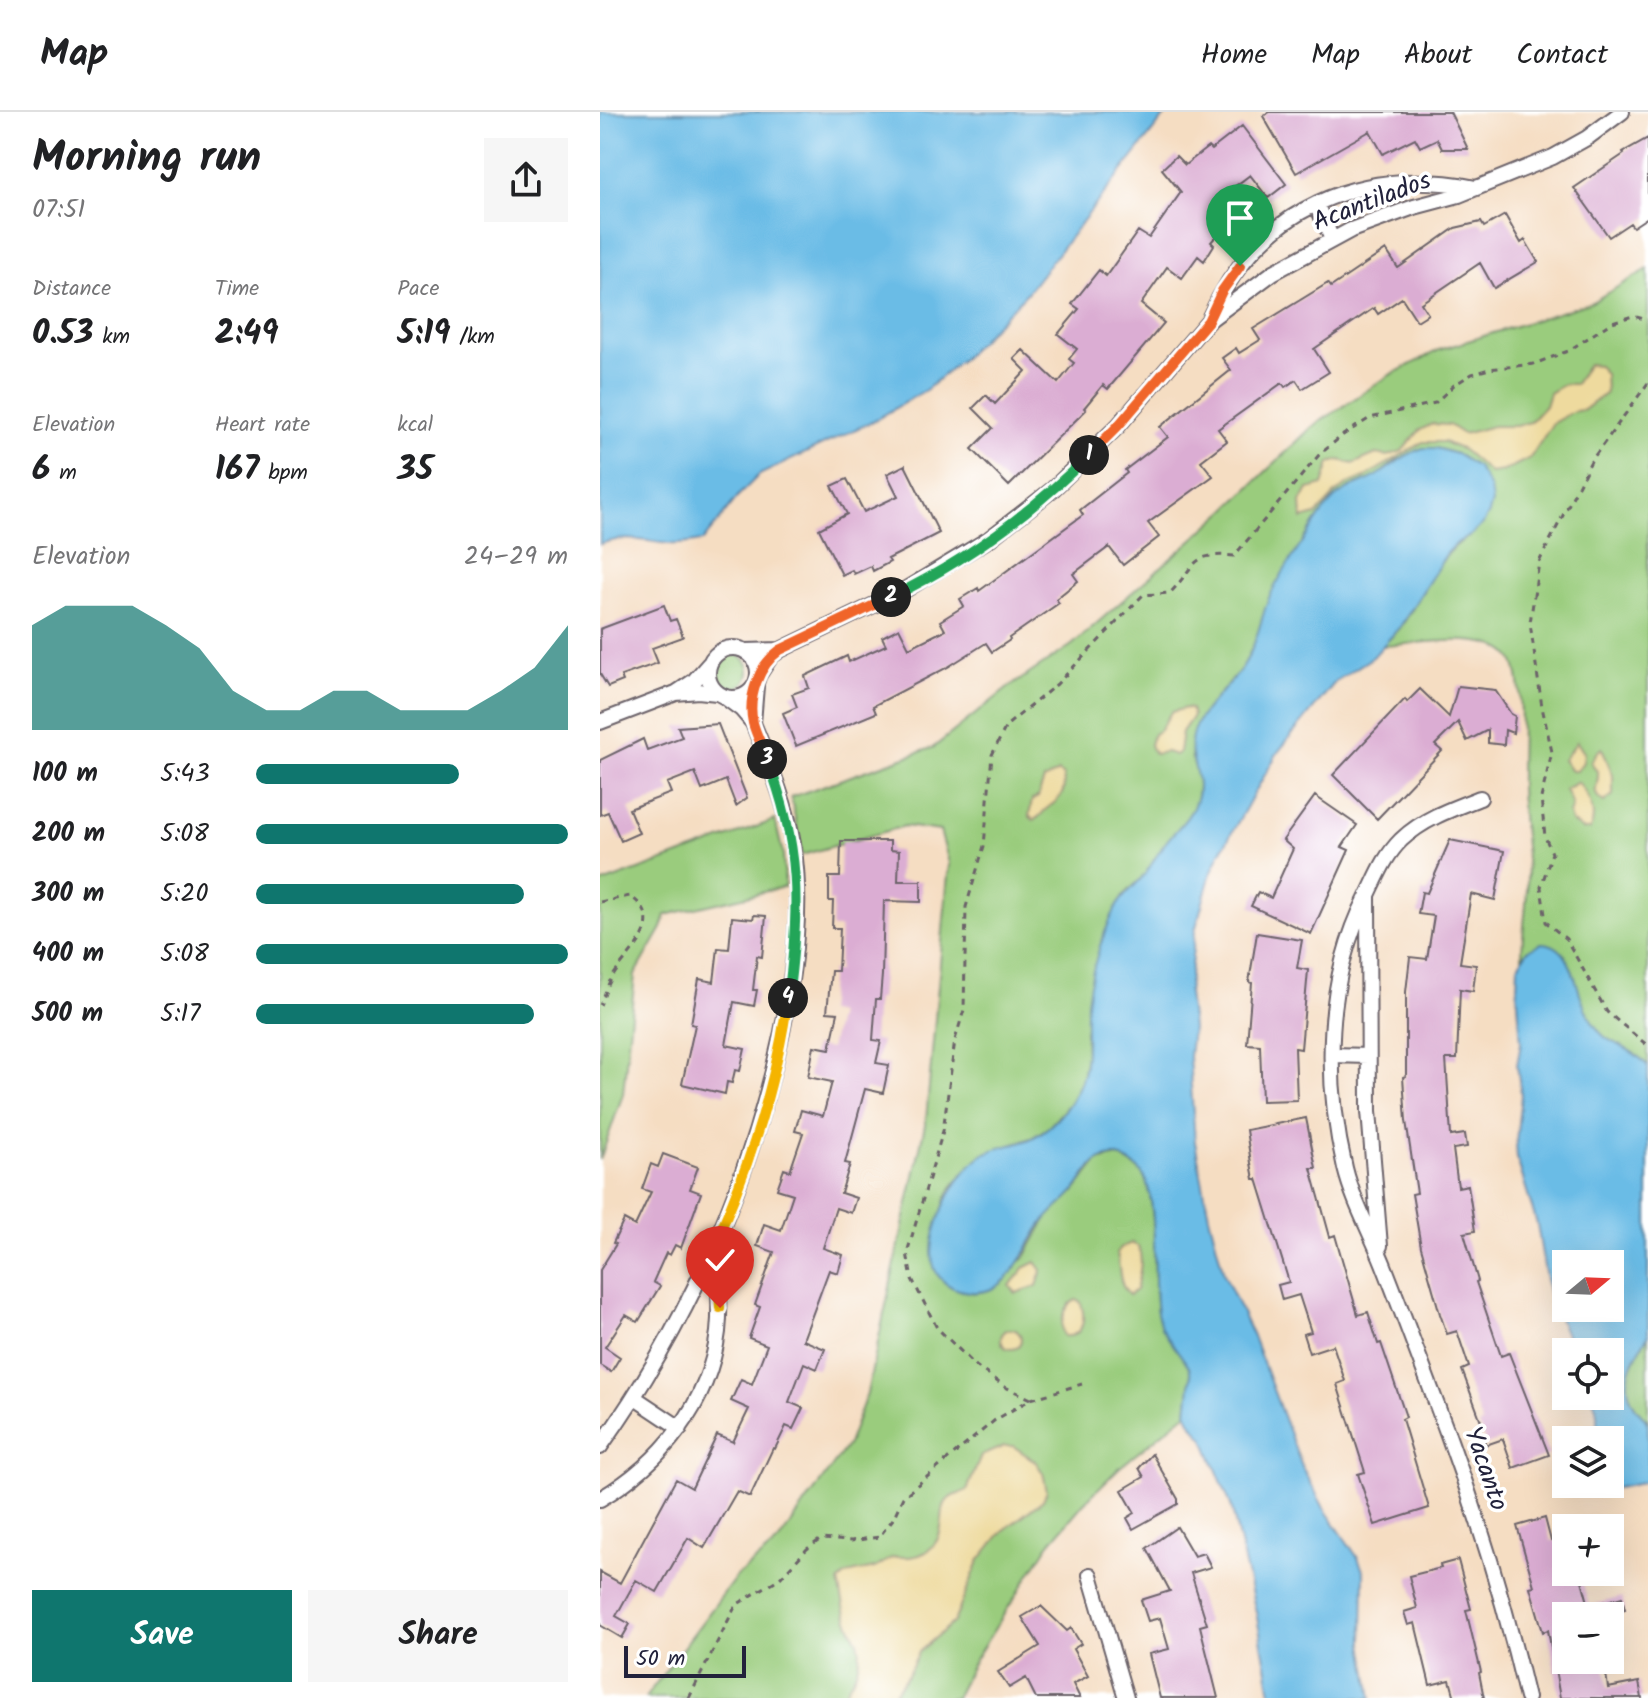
<!DOCTYPE html>
<meta charset="utf-8">
<style>
body{margin:0;font-family:Kalam,sans-serif;background:#f6f6f6;color:#202124;height:100vh;display:flex;flex-direction:column;font-size:30px;white-space:nowrap}
*{box-sizing:border-box;margin:0}
p{font-size:26px;color:#757577}
.icon{flex:none;width:44px;height:44px;fill:none;stroke:currentColor;stroke-width:2;stroke-linecap:round;stroke-linejoin:round}
.map{position:relative;flex:1;overflow:hidden}
.details{display:flex;flex-direction:column;background:#fff;width:600px}
.details>*{flex:none}
.needle{width:52px;rotate:71deg}
.buttons{position:absolute;left:952px;top:1138px;display:grid;gap:16px}
.buttons a{display:grid;place-items:center;width:72px;height:72px;border-radius:0px;background:#fff;box-shadow:0 8px 32px #0002;font-size:40px}
.scale{position:absolute;left:24px;bottom:20px;width:122px;box-sizing:border-box;padding-left:8px;border:4px solid #22223b;border-top:0;font-size:22px;line-height:28px;white-space:nowrap;color:#22223b;-webkit-text-stroke:6px #fff;paint-order:stroke}
.pin{position:absolute;display:grid;place-items:center;width:68px;height:68px;color:#fff;margin:-82px -34px;border-radius:50% 50% 50% 0;rotate:-45deg;box-shadow:0 0 8px #0007}
.pin .icon{rotate:45deg}
.km{position:absolute;width:40px;height:40px;margin:-20px;border-radius:50%;background:#222;color:#fff;font-size:22px;line-height:40px;text-align:center}
.round{display:grid;place-items:center;flex:none;width:84px;height:84px;border-radius:0px;background:#f6f6f6}
.head{display:flex;align-items:center;justify-content:space-between;height:136px;padding:0 32px}
h1{font-size:44px;font-weight:600;line-height:60px}
.stats{display:grid;grid-template-columns:repeat(3,1fr);gap:12px;height:136px;padding:8px 32px}
.stats div{display:grid;align-content:center}
.stats b{font-size:34px;font-weight:600}
.stats small{font-size:22px;font-weight:400}
.stats p{font-size:22px}
.chart{height:224px;padding:16px 32px}
.chart p{display:flex;justify-content:space-between}
.chart svg{width:100%;height:144px;margin-top:8px;fill:#0f766e;opacity:.7}
.action{display:flex;gap:16px;margin-top:auto;padding:16px 32px}
.action a{flex:1;height:92px;border-radius:0px;background:#0f766e;color:#fff;font-size:32px;font-weight:600;line-height:92px;text-align:center}
.action a+a{background:#f6f6f6;color:#202124}
ul{padding:0 32px;list-style:none;font-size:26px}
li{display:grid;grid-template-columns:128px 96px 1fr;align-items:center;height:60px}
li i{height:20px;border-radius:10px;background:#0f766e}
header{display:flex;align-items:center;gap:48px;box-sizing:border-box;height:112px;padding:0 40px;background:#fff;border-bottom:2px solid #e0e0e0}
header strong{font-size:38px}
nav{display:flex;gap:44px;margin-inline-start:auto;font-size:28px}
main{display:flex;flex:1;min-height:0}
.map>svg:first-child{display:block}
.green{fill:#9acc7d;stroke:#5e775c;stroke-width:2}
.sand{fill:#eeda9e;stroke:#887e6c;stroke-width:2}
.water{fill:#6bbce6;stroke:#466f90;stroke-width:2;fill-rule:evenodd}
.building{fill:#dbadd3}
.lines{fill:none;stroke-linecap:round;stroke-linejoin:round}
.street-casing{stroke:#6c636a;stroke-width:18}
.path{stroke:#6c636a;stroke-width:3;stroke-dasharray:6 6;stroke-linecap:butt}
.street{stroke:#fff;stroke-width:14}
.split-1-casing{stroke:#fff;stroke-width:16}
.split-2-casing{stroke:#fff;stroke-width:16}
.split-3-casing{stroke:#fff;stroke-width:16}
.split-4-casing{stroke:#fff;stroke-width:16}
.split-5-casing{stroke:#fff;stroke-width:16}
.split-6-casing{stroke:#fff;stroke-width:16}
.split-1{stroke:#f0652b;stroke-width:10}
.split-2{stroke:#22a559;stroke-width:10}
.split-3{stroke:#f0652b;stroke-width:10}
.split-4{stroke:#22a559;stroke-width:10}
.split-5{stroke:#f5b400;stroke-width:10}
.split-6{stroke:#f5b400;stroke-width:10}
.labels{text-anchor:middle;dominant-baseline:central;stroke-width:7;stroke-linejoin:round;paint-order:stroke}
.street-label{font-size:26px;fill:#22223b;stroke:#fff}
</style>
<header>
<strong>Map</strong>
<nav><a>Home</a><a>Map</a><a>About</a><a>Contact</a></nav>
</header>
<main>
<section class="details">
<div class="head"><div><h1>Morning run</h1><p>07:51</p></div><a class="round"><svg class="icon" aria-label="share" viewBox="0 0 24 24"><path d="M12 15V3M7 8l5-5 5 5M5 13v7h14v-7"/></svg></a></div>
<div class="stats">
<div><p>Distance</p><b>0.53<small> km</small></b></div>
<div><p>Time</p><b>2:49</b></div>
<div><p>Pace</p><b>5:19<small> /km</small></b></div>
</div>
<div class="stats">
<div><p>Elevation</p><b>6<small> m</small></b></div>
<div><p>Heart rate</p><b>167<small> bpm</small></b></div>
<div><p>kcal</p><b>35</b></div>
</div>
<div class="chart"><p><span>Elevation</span>24–29 m</p>
<svg viewBox="0 0 160 44" preserveAspectRatio="none"><path d="M0 44V12L10 6L20 6L30 6L40 12L50 19L60 32L70 38L80 38L90 32L100 32L110 38L120 38L130 38L140 32L150 25L160 12V44z"/></svg>
</div>
<ul>
<li><b>100 m</b>5:43<i style="width:65%"></i></li>
<li><b>200 m</b>5:08<i style="width:100%"></i></li>
<li><b>300 m</b>5:20<i style="width:86%"></i></li>
<li><b>400 m</b>5:08<i style="width:100%"></i></li>
<li><b>500 m</b>5:17<i style="width:89%"></i></li>
</ul>
<div class="action"><a>Save</a><a>Share</a></div>
</section>
<div class="map">
<svg width="1048" height="1586" viewBox="0 0 1048 1586">
<rect width="100%" height="100%" fill="#fff"/>
<filter id="ink" filterUnits="userSpaceOnUse"><feTurbulence type="fractalNoise" baseFrequency=".0125" numOctaves="2"/><feDisplacementMap in="SourceGraphic" scale="16" xChannelSelector="R" yChannelSelector="G"/><feConvolveMatrix kernelMatrix="1 2 1 2 8 2 1 2 1" color-interpolation-filters="sRGB"/></filter>
<filter id="wash" filterUnits="userSpaceOnUse"><feTurbulence type="fractalNoise" baseFrequency=".006" numOctaves="4" result="noise"/><feDisplacementMap in="SourceGraphic" scale="32" xChannelSelector="R" yChannelSelector="G"/><feGaussianBlur stdDeviation="1.8" result="paint"/><feColorMatrix in="noise" values="0 0 0 0 0 0 0 0 0 0 0 0 0 0 0 0 0 1.4 0 .05"/><feComposite in="paint" operator="in"/></filter>
<g filter="url(#wash)">
<rect width="100%" height="100%" fill="#f5ddc2"/>
<path class="green" d="M1048,157V954C1033,937 1021,936 1005,925C982,908 975,869 965,843L928,838L922,845C922,823 926,800 927,778C928,743 921,709 920,674C919,647 926,565 912,546C891,517 813,533 782,534C788,528 795,522 800,516C821,488 839,439 870,424L856,342L836,336L797,348L776,365L751,375L734,387L719,405L704,428L643,555L606,598L591,644L598,663V674L597,687L591,702L567,729L544,764L523,784L509,811L493,867L485,920L486,944L481,971L470,991L449,1015L431,1026L380,1044L369,1055L352,1075L346,1087L339,1108L333,1147L352,1175L374,1181L425,1145L449,1102L474,1080L498,1049L518,1044C526,1049 538,1054 543,1063C559,1089 552,1166 557,1201C563,1223 589,1245 591,1262C593,1274 587,1288 587,1301L519,1356L483,1392L449,1432L374,1549L355,1586H45L136,1465L178,1430L248,1332L267,1281L326,1008L349,751L340,719L305,714L202,743L191,685L334,635L408,576L472,533L625,399L712,315L790,263L839,238L992,190Z
M115 559a17 17 0 1 1 34 0a17 17 0 1 1-34 0Z
M175,708L183,742L185,775L66,803L62,816L35,863L23,982L0,1048V772Z
M1048,1223V1309C1014,1278 1029,1257 1048,1223Z"/>
<path class="sand" d="M988,252L998,253L1005,262L1006,281L984,298L974,299L953,311L930,346L904,359L890,361L863,338L844,330H823L765,365L748,372L735,382L716,403L702,407L701,390L708,377L723,373L730,351L740,348L753,352L776,342L788,344L802,339L820,318L832,312L849,313L863,322L893,314H916L930,310L945,294L949,281L964,272H975Z
M586,596L591,597L593,604L582,620L579,640L575,643L566,640L554,642L550,633L553,622L560,618L571,600Z
M977,630L984,641L983,650L977,659H971L963,648Z
M1002,636L1013,663V683L1004,690C989,681 999,674 998,661L991,650L997,640Z
M458,660L463,664C466,679 462,686 450,694C442,699 443,704 434,708L429,704L432,688L438,685L444,668Z
M978,670C989,684 998,701 990,718H983L971,710L969,702L972,693L965,677Z
M531,1131L538,1134C544,1150 539,1162 536,1178L529,1183C518,1172 520,1155 517,1141L520,1136Z
M436,1150L442,1158L437,1174L416,1181L410,1174C414,1166 420,1164 424,1156Z
M476,1188L480,1189C486,1204 485,1226 464,1224C459,1212 464,1193 476,1188Z
M401 1227a10 10 0 1 1 20 0a10 10 0 1 1-20 0Z
M404,1334H413L435,1349L443,1361L447,1379L443,1388L403,1419L379,1449L354,1510L319,1540L308,1562L291,1586H242C247,1574 256,1565 258,1552C264,1530 253,1524 247,1505C243,1494 241,1481 239,1469C250,1458 260,1460 274,1456C282,1454 287,1445 296,1445C307,1445 315,1446 326,1440C351,1423 335,1396 350,1386C355,1383 362,1381 367,1378L381,1344Z"/>
<path class="water" d="M0,0H568L425,183L362,247L327,277L277,307L159,363L140,382L103,429C92,430 81,433 70,432C44,429 25,423 0,432Z
M823,336H836L856,342L877,355L890,376L892,390L889,401L883,412L870,424L858,430L847,441L800,515L773,545L736,569L678,640L619,743L610,764L595,819L588,881L592,916L589,945L595,1030L609,1104L624,1162L654,1227L703,1357L724,1396L758,1446L764,1461L763,1531L772,1586H672L656,1500L631,1393L604,1327L590,1309L587,1301L591,1264L589,1255L561,1216L557,1201C552,1166 559,1089 543,1063C538,1054 527,1049 518,1044C512,1044 505,1045 499,1048C487,1056 481,1072 471,1083C460,1094 449,1102 440,1115C422,1142 410,1184 370,1180C360,1179 348,1175 341,1167C314,1139 354,1061 382,1043C397,1034 415,1034 430,1027C456,1015 478,985 484,958C488,939 485,919 486,900C489,866 500,826 516,796C523,782 536,774 545,762C553,751 558,740 566,730C577,716 591,705 596,688C604,664 585,644 593,620C602,594 629,577 643,554C656,534 660,510 668,488C678,466 691,448 704,428C714,414 722,398 735,386C748,374 765,372 780,362C795,352 805,342 823,336Z
M941,831C974,831 975,877 987,900C992,909 997,919 1006,926C1022,936 1034,938 1048,954V1223C1036,1246 1018,1267 1034,1293C1038,1300 1047,1306 1048,1313C1048,1331 1048,1352 1048,1370C1029,1373 996,1384 980,1372H1010V1328H992C999,1313 999,1300 992,1284H1010V1240H973L948,1179L937,1112L917,1047L916,1030L921,983L917,953L921,931L917,876L918,854L928,838ZM966,1152H1010V1196H966Z"/>
<g id="blocks">
<path class="building" d="M670,0H850L868,37H842L837,27L820,35L815,26L783,42L770,19L696,61L663,4Z
M642,14L686,72L668,86L650,63L617,88L633,105L611,130L614,133L604,149L598,144L582,166L567,155L541,192L564,211L508,277L503,273L484,296L486,298L409,374L372,337L393,316L373,296L386,283L395,292L426,259L414,247L423,238L458,271L474,251L469,247L477,237L458,222L479,197L472,192L499,158L506,164L538,119L549,126L581,80L562,57L576,44L585,53L608,35L611,38Z
M1048,26V105L1033,115L1030,111L1009,125L974,76L1024,42L1023,40Z
M905,103L921,131L925,128L938,150L894,176L880,151L821,191L828,202L817,209L802,186L778,202L774,196L714,237L729,260L702,277L696,268L685,275L682,271L618,317L627,329L601,349L613,364L548,411L559,425L523,453L509,435L473,462L478,469L456,487L459,491L409,526L410,528L392,540L386,531L348,555L273,594L276,601L196,634L183,601L197,595L192,582L209,576L205,564L247,544L249,550L286,533L282,525L299,516L309,536L345,518L340,509L364,494L360,487L378,476L379,479L483,403L480,398L527,361L525,358L568,325L560,315L631,258L622,246L636,236L639,241L660,228L653,217L728,171L731,175L786,138L798,156L855,116L881,110L884,115Z
M305,353L339,421L288,447L290,450L273,459L271,454L254,462L252,458L242,463L219,417L247,402L232,374L247,367L264,400L298,384L287,362Z
M64,493L70,509L76,507L83,525L52,536L58,551L21,564L23,569L8,575L0,562V517Z
M858,574L895,578L911,602L915,604L913,621L905,618L904,633L888,631V618L867,629L858,610L835,633L842,639L777,707L733,663L805,587L807,590L820,577L849,605Z
M118,612L147,686L136,694L126,668L102,678L95,660L67,671L71,681L29,697L39,721L21,729L8,700L0,703V648L43,627L47,638L82,625L78,615Z
M715,684L757,713L742,735L749,738L711,822L651,794L658,780L671,786L693,737L683,728Z
M850,728L904,739L895,788L871,782L860,851L876,853L873,879L860,877L857,947H846L851,1024L865,1022L867,1035L853,1037L858,1075L868,1073L875,1119L864,1121L878,1169L876,1170L901,1244L909,1241L949,1343L913,1356L903,1327L886,1333L879,1313L882,1312L862,1258L869,1255L857,1219L847,1222L840,1202L821,1135L812,1082L817,1081L806,1009L803,965L806,964V880L810,845L827,847L834,804L818,802L822,780L827,781Z
M241,729H290V738L299,739L298,769H321V790L284,789L282,863L280,887H276L273,928L281,929L276,951L289,953L283,981L265,977L245,1051L250,1052L241,1081L256,1086L251,1101L236,1096L223,1136L243,1143L238,1161L229,1158L203,1228L225,1237L217,1257L204,1251L189,1290L203,1296L193,1317L186,1314L175,1337L173,1336L150,1385L137,1379L104,1436L88,1426L57,1480L36,1468L16,1504L30,1512L22,1526L0,1513V1460L20,1471L76,1367L92,1376L117,1323L133,1330L149,1297L131,1289L141,1267L152,1272L167,1233L149,1226L160,1195L155,1193L174,1140L157,1134L164,1112L181,1118L193,1082L177,1077L184,1057L190,1059L203,1021L195,1019L201,998L223,1004L232,970L208,965L214,934L230,937L238,901L227,900L231,859H238L240,816H232L233,789H229V765H240Z
M154,803L166,804L162,845L157,844L153,878H157L154,894L134,890L126,933L145,937L140,959L135,958L132,971L127,970L125,982L82,972L95,913L91,912L99,867L114,870L118,836L129,837L132,805L153,807Z
M657,821L702,828L697,856L708,858L701,937L695,936L697,988L662,989L660,933L647,932L652,871L649,870Z
M706,1006L716,1056H711L730,1125L735,1123L758,1203L768,1200L778,1232L781,1231L806,1305L802,1307L829,1396L775,1413L758,1362L765,1360L737,1272L745,1269L733,1233L709,1241L703,1222L711,1220L699,1183L682,1188L678,1173L689,1170L657,1067H654L651,1051L646,1018Z
M63,1042L98,1055L90,1077L101,1081L81,1136L75,1133L70,1143L66,1141L53,1170L60,1174L38,1210L26,1203L5,1235L20,1245L11,1260L0,1253V1158L16,1132L13,1131L24,1108L35,1114L51,1080L42,1077L51,1052L58,1055Z
M552,1342L578,1387V1392L533,1417L527,1406L535,1401L522,1378L544,1365L539,1356Z
M945,1406L951,1429L966,1425V1465L980,1461L989,1494L1022,1485L1025,1497L1000,1504H966V1548H1004L1008,1576L1039,1570L1042,1586H960L948,1518L943,1520L930,1475L934,1474L917,1414Z
M577,1415L594,1444L604,1441L611,1455L591,1461L607,1512L600,1514L618,1586H560L549,1542L569,1537L560,1506L548,1509L541,1488L570,1479L547,1436Z
M858,1448L871,1497L866,1498L881,1560L879,1561L884,1586H855L850,1568L830,1573L815,1511L808,1513L804,1500L817,1496L809,1464L841,1456L840,1453Z
M441,1494L467,1519L471,1516L481,1532L473,1537L488,1564L473,1572L480,1586H436L426,1566L409,1576L398,1560L440,1534L422,1505Z"/>
</g>
</g>
<g filter="url(#ink)">
<use href="#blocks" fill-opacity="0" stroke="#6c636a" stroke-width="2"/>
<g class="lines">
<defs>
<path id="street" d="M716,92L732,127
M610,205C659,96 760,53 876,76
M108 561a25 25 0 1 1 50 0a25 25 0 1 1-50 0Z
M180,538L303,479L389,427L424,400L453,377L518,314L608,209L674,160L751,118L814,95L859,83L953,45L987,26L1022,0
M146,539L180,538L171,544L158,564
M109,552L94,569L76,581L98,579L117,581
M126,586L141,597L153,611L156,574
M0,610L76,581
M880,686C851,697 823,707 801,728C784,745 777,765 767,785C725,867 724,967 745,1056C753,1089 770,1119 783,1151C805,1207 826,1264 847,1320C879,1407 906,1496 927,1586
M768,784L769,999L780,1134
M732,943L768,944
M35,1286L80,1316
M0,1335C89,1210 150,1071 182,920C194,859 203,794 193,732C186,690 169,651 153,611
M0,1387C61,1351 109,1293 118,1220C121,1191 118,1162 116,1133
M490,1463L526,1586"/>
</defs>
<use href="#street" class="street-casing"/>
<path class="path" d="M1048,271L991,349L939,450L930,511L942,595L952,640L941,686L945,725L952,741L941,775L946,810L966,827L1007,900L1048,934
M0,790L30,784C71,812 26,840 10,869C6,877 4,885 0,893
M431,1287L405,1275L376,1254L337,1216L312,1167L307,1141L343,1019L355,928L364,898L366,795L384,734L392,643L406,614L457,572L543,483L570,481C597,453 590,440 634,444L719,343L743,323L770,306L835,291L854,273L872,262L889,257L934,252L968,239L1012,210L1033,204L1048,208
M89,1586L136,1493L180,1466L207,1437L221,1427L251,1429L279,1425L293,1407L303,1385L395,1308L431,1287L482,1272"/>
<use href="#street" class="street"/>
</g>
</g>
<g class="lines" filter="url(#ink)">
<defs>
<path id="split-1" d="M489,343L518,314L608,209L622,179L640,154"/>
<path id="split-2" d="M291,485C364,450 432,400 489,343"/>
<path id="split-3" d="M167,647C163,635 156,623 153,611C147,585 159,553 180,538L291,485"/>
<path id="split-4" d="M167,647C201,733 200,796 188,886"/>
<path id="split-5" d="M120,1120C152,1046 177,966 188,886"/>
<path id="split-6" d="M120,1196L116,1130L120,1120"/>
</defs>
<use href="#split-1" class="split-1-casing"/>
<use href="#split-2" class="split-2-casing"/>
<use href="#split-3" class="split-3-casing"/>
<use href="#split-4" class="split-4-casing"/>
<use href="#split-5" class="split-5-casing"/>
<use href="#split-6" class="split-6-casing"/>
<use href="#split-1" class="split-1"/>
<use href="#split-2" class="split-2"/>
<use href="#split-3" class="split-3"/>
<use href="#split-4" class="split-4"/>
<use href="#split-5" class="split-5"/>
<use href="#split-6" class="split-6"/>
</g>
<g class="labels">
<g class="street-label">
<text transform="translate(772 90) rotate(-21)">Acantilados</text>
<text transform="translate(885 1357) rotate(71)">Yacanto</text>
</g>
</g>
</svg>
<div class="buttons">
<a><svg class="needle" viewBox="-14 -14 28 28"><path d="M0-13l5 13h-10z" fill="#e53935"/><path d="M0 13l5-13h-10z" fill="#757577"/></svg></a>
<a><svg class="icon" aria-label="locate" viewBox="0 0 24 24"><circle cx="12" cy="12" r="6"/><path d="M12 2v4M12 18v4M2 12h4M18 12h4"/></svg></a>
<a><svg class="icon" aria-label="layers" viewBox="0 0 24 24"><path d="M12 4l9 5-9 5-9-5zM3 14l9 5 9-5"/></svg></a>
<a>+</a>
<a>−</a>
</div>
<div class="scale">50 m</div>
<div class="pin" style="left:640px;top:154px;background:#1e9e55"><svg class="icon" aria-label="arrive" viewBox="0 0 24 24"><path d="M6 21V4h12l-3 4 3 4H6"/></svg></div>
<div class="pin" style="left:120px;top:1196px;background:#d93025"><svg class="icon" aria-label="check" viewBox="0 0 24 24"><path d="M5 12l5 5 9-10"/></svg></div>
<b class="km" style="left:489px;top:343px">1</b>
<b class="km" style="left:291px;top:485px">2</b>
<b class="km" style="left:167px;top:647px">3</b>
<b class="km" style="left:188px;top:886px">4</b>
</div>
</main>
